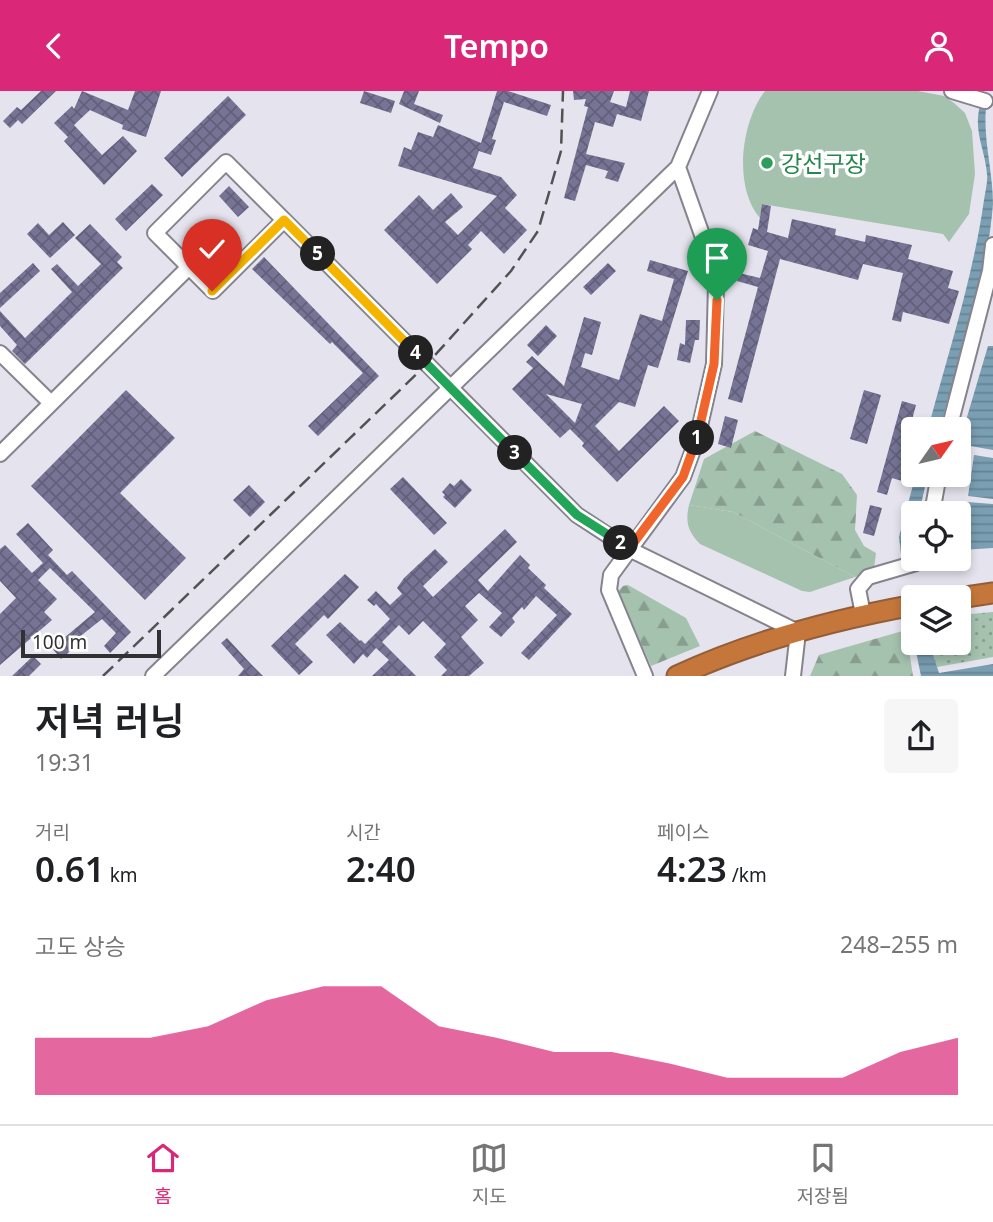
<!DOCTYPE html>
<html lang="ko">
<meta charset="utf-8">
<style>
body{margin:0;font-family:"Noto Sans","Noto Sans KR",sans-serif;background:#f6f6f6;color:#202124;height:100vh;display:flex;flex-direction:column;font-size:26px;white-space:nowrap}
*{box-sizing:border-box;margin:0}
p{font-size:23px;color:#757577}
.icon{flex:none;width:38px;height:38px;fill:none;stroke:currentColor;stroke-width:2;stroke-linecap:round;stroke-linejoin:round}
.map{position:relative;height:585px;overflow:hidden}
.details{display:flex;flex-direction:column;background:#fff;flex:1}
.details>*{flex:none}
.needle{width:46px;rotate:56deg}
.tools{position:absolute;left:901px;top:326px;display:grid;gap:14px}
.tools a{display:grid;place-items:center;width:70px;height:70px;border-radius:7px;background:#fff;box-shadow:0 4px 10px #0003;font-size:35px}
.scale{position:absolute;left:21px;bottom:18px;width:140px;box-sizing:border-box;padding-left:7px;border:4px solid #313134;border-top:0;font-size:19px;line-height:24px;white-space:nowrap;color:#313134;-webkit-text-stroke:5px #fff;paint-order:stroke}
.pin{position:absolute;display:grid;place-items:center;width:60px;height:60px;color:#fff;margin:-72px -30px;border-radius:50% 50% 50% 0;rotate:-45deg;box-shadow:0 0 7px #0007}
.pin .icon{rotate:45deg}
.km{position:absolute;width:35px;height:35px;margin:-18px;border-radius:50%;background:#222;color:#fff;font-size:19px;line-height:35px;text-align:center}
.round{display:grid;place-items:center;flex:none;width:74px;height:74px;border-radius:7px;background:#f6f6f6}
.head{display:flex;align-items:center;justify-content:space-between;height:119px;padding:0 35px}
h1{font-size:38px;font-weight:600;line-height:52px}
.figures{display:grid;grid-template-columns:repeat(3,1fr);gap:10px;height:119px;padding:7px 35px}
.figures div{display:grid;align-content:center}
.figures b{font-size:35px;font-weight:600}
.figures small{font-size:19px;font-weight:400}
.figures p{font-size:19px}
.chart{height:196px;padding:14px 35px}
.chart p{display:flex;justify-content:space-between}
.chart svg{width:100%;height:126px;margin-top:7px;fill:#db2777;opacity:.7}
header{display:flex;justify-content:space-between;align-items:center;height:91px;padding:0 35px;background:#db2777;color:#fff;font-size:32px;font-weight:600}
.menu{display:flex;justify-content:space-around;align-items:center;height:98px;border-top:2px solid #e0e0e0;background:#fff;font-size:19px;color:#757577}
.menu a{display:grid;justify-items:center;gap:4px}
.menu .current{color:#db2777}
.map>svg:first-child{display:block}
.grass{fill:url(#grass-dots)}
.forest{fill:url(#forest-firs)}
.park{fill:#a5c2af}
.water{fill:url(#water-rules)}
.building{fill:url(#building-cross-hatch);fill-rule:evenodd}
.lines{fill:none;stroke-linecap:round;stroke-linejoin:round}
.minor-casing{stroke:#85848d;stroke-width:18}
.highway-casing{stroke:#915e39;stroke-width:23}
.minor{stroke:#fff;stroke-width:14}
.highway{stroke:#c5773b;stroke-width:19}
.rail{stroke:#525256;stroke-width:2.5;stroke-dasharray:14 7;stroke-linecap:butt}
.split-1-casing{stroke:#fff;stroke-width:14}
.split-2-casing{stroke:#fff;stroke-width:14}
.split-3-casing{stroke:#fff;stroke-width:14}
.split-4-casing{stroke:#fff;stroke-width:14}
.split-5-casing{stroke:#fff;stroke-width:14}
.split-6-casing{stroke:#fff;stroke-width:14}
.split-1{stroke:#f0652b;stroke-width:9}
.split-2{stroke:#f0652b;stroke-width:9}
.split-3{stroke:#22a559;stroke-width:9}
.split-4{stroke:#22a559;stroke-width:9}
.split-5{stroke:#f5b400;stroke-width:9}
.split-6{stroke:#f5b400;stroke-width:9}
.leisure-dot{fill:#2e9e5b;stroke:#fff;stroke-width:2.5}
.labels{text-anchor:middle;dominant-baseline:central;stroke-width:7;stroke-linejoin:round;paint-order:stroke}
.leisure-label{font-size:23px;fill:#27864d;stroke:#fff;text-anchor:start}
</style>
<header><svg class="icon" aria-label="back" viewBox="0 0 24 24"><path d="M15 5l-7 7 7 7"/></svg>Tempo<svg class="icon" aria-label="person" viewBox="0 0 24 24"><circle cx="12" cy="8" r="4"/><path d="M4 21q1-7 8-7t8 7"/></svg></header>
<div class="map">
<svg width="993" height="585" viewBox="0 0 993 585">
<defs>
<pattern id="grass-dots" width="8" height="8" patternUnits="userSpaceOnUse" patternTransform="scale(1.75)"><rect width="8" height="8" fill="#a5c2af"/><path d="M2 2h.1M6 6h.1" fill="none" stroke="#879e8f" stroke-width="1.8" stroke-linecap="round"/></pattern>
<pattern id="forest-firs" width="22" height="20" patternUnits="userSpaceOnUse" patternTransform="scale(1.75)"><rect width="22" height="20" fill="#a5c2af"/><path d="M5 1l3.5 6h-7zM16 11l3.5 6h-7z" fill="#879e8f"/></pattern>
<pattern id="water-rules" width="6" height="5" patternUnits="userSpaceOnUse" patternTransform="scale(1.75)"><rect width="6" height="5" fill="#7a9fb3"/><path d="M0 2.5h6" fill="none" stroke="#658292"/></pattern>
<pattern id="building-cross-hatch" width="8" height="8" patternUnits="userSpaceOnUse" patternTransform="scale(1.75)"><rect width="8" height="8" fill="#767394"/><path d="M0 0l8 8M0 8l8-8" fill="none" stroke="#615f7a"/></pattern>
</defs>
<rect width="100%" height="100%" fill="#e5e4ee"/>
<path class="grass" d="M993,521V566L937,576L929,551H959V524Z"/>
<path class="forest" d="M755,340L842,383L857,404L855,439L864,455L876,462L874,478L855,486L733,421L689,414L704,368Z
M628,494L686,527L700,555L651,575L618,500L623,495Z
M906,539L913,585H810L819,564Z"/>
<path class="park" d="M765,0H918L944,5L954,12L965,22L972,40L975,83L969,123L949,151L943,143L762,113L760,127C733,96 741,31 765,0Z
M689,414L733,421L855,486L810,501L802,500L700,453C688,441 685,431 689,414Z"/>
<path class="water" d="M980,15L986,17C983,49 993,80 993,113C987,190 959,263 940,338H928C948,262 973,187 984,109C985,101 988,91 987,83C985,58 973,40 980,15Z
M988,255H993V359L959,353Z
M974,364L993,367V408L968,405Z
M916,383H928L919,422H914L911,464L901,463L899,446Z
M967,411L993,413V457L961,459Z
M914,551H929L939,582L993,573V585H921Z"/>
<path class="building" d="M41,0H56L22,33L18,29L10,37L3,30L17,16L21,19Z
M82,0L128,19L135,0H161L146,46L122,38L123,34L90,19L74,34L102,64L123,45L137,60L104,94L64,50L68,46L54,32L72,15L74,18Z
M364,0L395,10L391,22L360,12Z
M404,0H419L414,13L443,24L440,32L399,13Z
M497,0H508L551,14L547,25L504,11L492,48L496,49L491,64L479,60L473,77L501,86L517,104L505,117L527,139L504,163L481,140L468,154L472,158L437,193L384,139L419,104L433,119L451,102L463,116L445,131L458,144L497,105L398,75L404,56L411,59L418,41L433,46L438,34L481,52Z
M573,0H614L610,11L626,16L630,0H649L641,30L617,23L613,36L595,31L586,63L625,72L618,91L605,87L608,80L586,74L575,110L564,107L588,16L584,15L586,8L574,9Z
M228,5L246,24L182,86L164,67Z
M152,93L163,104L126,140L115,128Z
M229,95L249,116L238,126L219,105Z
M762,113L771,115L767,141L788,147L792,128L836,138L835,144L865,151L866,144L912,154L908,168L953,180L948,197L959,200L949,233L903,221L901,231L892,229L903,182L863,173L858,189L780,168L742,312L728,308L758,196L737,190L739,182L760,187L768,160L748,154L753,137L758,139Z
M63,131L75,144L50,167L27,143L38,132L49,144Z
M90,133L122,166L117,171L123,177L25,273L12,260L17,254L0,235V220L25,247L72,201L51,178L57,173L78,195L101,173L75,147Z
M264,166L379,285L318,345L308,335L363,282L332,251L330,253L252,178Z
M650,169L688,180L658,277L648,274L635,316L619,311L595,335L619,360L664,315L679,330L617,391L582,355L584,352L570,338L560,347L512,298L533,277L526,271L532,265L564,295L584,226L601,231L592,264L585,262L581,276L619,289L640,223L662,230L674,188L647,180ZM546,303L582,313L575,332Z
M33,172L40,180L0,217V202Z
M608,172L616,180L591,204L583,196Z
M686,229H700L699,249H695L690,272L677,269L680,252L685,254Z
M546,234L557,245L538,265L527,254Z
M126,299L175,347L120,402L186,467L145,509L31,395Z
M864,299L881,304L867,353L850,348Z
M902,310L916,314L902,366L908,368L902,390L892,387L887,404L877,401Z
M725,325L738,329L731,357L718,353Z
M403,386L447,432L434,444L390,398Z
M461,388L472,399L455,417L443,406L445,404L442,401L450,392L454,395Z
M249,394L265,411L250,426L233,409Z
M870,414L882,417L874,445L863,442Z
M28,432L53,459L48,464L67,484L72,480L131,541L110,562L104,555L116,542L102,528L73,551L76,555L61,568L52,557L95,521L50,477L38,489L57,508L44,521L52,529L0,574V523L16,507L0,490V458L5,454L32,482L43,472L16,443Z
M505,438L517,451L478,489L488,500L520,464L530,474L528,477L546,494L544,497L572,523L529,569L521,562L557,524L536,505L524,519L522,516L512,527L515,531L501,546L489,536L502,522L479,502L465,515L478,529L461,546L484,572L469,585H441L447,579L434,566L446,553L423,530L409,544L399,534L382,551L416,585H372L389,569L376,557L367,567L363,563L354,573L326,544L340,531L360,550L361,549L365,553L390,528L376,513L374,515L367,509L376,500L390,514L402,503L397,497L404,487L435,458L448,471L423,495L433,506Z
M345,483L359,496L328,528L324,524L295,553L313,571L299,584L271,555Z
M227,547L250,572L263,585H238L244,578L221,552Z
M33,565L41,573L29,585H12Z"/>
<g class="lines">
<defs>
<path id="minor" d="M952,0L985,10
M226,71L284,129L213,200L155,142Z
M284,129L577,424L629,458L798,541L793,585
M0,262L51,312
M949,338L990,180L993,154
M0,363L189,176
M932,422L939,383
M863,523L858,498L868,486L916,472L920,467
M153,585L678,76L710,0
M645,585L609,499L611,484L683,386L697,348L714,273L716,193L706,155L678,76"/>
<path id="highway" d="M959,507L993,502
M677,585C752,550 832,529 914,514"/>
</defs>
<use href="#minor" class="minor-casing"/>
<use href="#highway" class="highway-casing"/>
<use href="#minor" class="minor"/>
<use href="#highway" class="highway"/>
<path class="rail" d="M103,585L427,273L511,180L538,140L561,60L563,0"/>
</g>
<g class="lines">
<defs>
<path id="split-1" d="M697,347L714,273L717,209"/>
<path id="split-2" d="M621,452L629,458L683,386L697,347"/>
<path id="split-3" d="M515,362L577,424L621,452"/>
<path id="split-4" d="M416,262L515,362"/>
<path id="split-5" d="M318,163L416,262"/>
<path id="split-6" d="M212,200L284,129L318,163"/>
</defs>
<use href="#split-1" class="split-1-casing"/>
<use href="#split-2" class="split-2-casing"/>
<use href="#split-3" class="split-3-casing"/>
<use href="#split-4" class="split-4-casing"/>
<use href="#split-5" class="split-5-casing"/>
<use href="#split-6" class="split-6-casing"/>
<use href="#split-1" class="split-1"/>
<use href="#split-2" class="split-2"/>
<use href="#split-3" class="split-3"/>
<use href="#split-4" class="split-4"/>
<use href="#split-5" class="split-5"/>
<use href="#split-6" class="split-6"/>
</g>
<circle class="leisure-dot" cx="767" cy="72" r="7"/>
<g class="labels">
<g class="leisure-label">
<text x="781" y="72">강선구장</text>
</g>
</g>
</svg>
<div class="tools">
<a><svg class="needle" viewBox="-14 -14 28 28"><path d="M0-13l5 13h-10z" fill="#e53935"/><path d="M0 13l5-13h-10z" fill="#757577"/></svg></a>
<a><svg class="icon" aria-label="locate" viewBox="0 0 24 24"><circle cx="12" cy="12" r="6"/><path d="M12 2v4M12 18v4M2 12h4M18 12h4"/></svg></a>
<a><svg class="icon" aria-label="layers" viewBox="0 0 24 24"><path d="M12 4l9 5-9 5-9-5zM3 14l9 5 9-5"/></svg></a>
</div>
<div class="scale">100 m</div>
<div class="pin" style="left:717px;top:209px;background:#1e9e55"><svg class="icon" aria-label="arrive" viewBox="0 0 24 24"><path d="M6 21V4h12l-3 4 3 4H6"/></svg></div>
<div class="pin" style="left:212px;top:200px;background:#d93025"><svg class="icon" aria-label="check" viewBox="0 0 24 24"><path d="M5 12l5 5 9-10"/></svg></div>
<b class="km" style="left:697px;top:347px">1</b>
<b class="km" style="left:621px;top:452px">2</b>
<b class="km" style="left:515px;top:362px">3</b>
<b class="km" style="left:416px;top:262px">4</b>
<b class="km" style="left:318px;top:163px">5</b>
</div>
<section class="details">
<div class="head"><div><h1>저녁 러닝</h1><p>19:31</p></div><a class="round"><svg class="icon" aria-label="share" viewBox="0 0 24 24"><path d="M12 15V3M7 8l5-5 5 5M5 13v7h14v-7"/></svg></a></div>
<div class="figures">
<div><p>거리</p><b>0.61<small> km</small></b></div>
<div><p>시간</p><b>2:40</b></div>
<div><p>페이스</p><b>4:23<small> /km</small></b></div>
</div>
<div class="chart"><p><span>고도 상승</span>248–255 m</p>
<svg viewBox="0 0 160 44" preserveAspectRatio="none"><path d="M0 44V24L10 24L20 24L30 20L40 11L50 6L60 6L70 20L80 24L90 29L100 29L110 33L120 38L130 38L140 38L150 29L160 24V44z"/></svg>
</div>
</section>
<nav class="menu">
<a class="current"><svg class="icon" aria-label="home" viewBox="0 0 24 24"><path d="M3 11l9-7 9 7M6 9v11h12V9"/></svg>홈</a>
<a><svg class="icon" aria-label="map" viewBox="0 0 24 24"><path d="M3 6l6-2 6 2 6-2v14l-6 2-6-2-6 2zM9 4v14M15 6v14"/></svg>지도</a>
<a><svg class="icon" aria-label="saved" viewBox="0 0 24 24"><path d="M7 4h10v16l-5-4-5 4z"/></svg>저장됨</a>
</nav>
